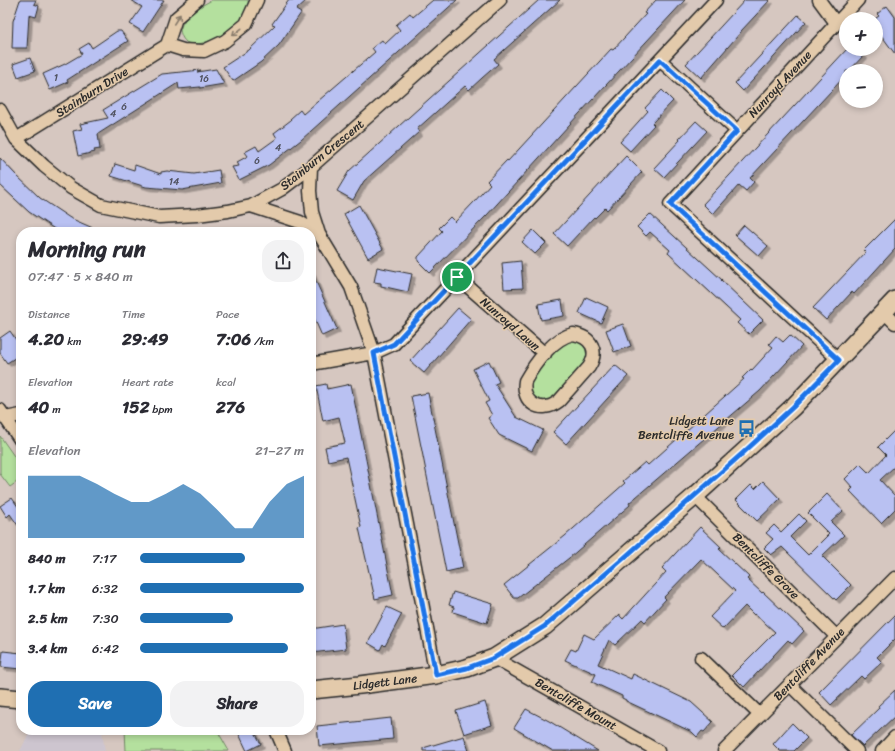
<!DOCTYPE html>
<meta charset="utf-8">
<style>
body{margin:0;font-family:Sriracha,sans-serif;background:#f2f2f3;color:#2b2b33;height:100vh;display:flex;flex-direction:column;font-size:15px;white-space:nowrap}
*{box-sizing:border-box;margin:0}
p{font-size:13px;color:#7c7c81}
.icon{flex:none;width:22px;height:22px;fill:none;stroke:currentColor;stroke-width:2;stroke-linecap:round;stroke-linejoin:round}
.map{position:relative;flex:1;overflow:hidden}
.panel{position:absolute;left:16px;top:227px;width:300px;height:508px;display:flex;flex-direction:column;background:#fff;border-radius:16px;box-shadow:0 2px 6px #0003}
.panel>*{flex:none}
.tools{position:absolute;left:839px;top:12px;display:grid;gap:8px}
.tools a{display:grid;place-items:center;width:44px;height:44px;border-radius:50%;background:#fff;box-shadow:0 2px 6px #0003;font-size:20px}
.pin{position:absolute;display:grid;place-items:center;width:34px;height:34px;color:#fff;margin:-17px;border:2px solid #fff;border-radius:50%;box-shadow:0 1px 4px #0007}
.round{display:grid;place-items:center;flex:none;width:42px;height:42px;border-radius:16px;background:#f2f2f3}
.head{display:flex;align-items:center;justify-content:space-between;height:68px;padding:0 12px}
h1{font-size:22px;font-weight:800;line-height:30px}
.metrics{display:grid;grid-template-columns:repeat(3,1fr);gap:6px;height:68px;padding:4px 12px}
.metrics div{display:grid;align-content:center}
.metrics b{font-size:17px;font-weight:800}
.metrics small{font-size:11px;font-weight:400}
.metrics p{font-size:11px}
.chart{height:112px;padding:8px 12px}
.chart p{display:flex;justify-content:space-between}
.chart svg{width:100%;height:72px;margin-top:4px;fill:#1f6fb2;opacity:.7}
.button{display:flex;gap:8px;margin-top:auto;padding:8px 12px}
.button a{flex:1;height:46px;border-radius:16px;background:#1f6fb2;color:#fff;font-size:16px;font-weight:800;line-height:46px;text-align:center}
.button a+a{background:#f2f2f3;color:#2b2b33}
ul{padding:0 12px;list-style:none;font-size:13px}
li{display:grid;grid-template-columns:64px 48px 1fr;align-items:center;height:30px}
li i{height:10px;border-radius:5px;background:#1f6fb2}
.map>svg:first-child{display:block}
.built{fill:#cdc5cf}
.green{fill:#b4e09e;stroke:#708664}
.building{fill:#b9c1f2;stroke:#2b2b2b;filter:url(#shadow)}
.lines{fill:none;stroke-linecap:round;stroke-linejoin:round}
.street-casing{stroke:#2b2b2b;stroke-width:15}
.secondary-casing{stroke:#2b2b2b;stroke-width:20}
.street{stroke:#e3caab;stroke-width:12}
.secondary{stroke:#e3caab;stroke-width:17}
.oneway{stroke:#877a6b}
.route-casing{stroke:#fff;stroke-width:8}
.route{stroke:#1a73e8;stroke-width:5}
.labels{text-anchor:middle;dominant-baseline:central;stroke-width:3;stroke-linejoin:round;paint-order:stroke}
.number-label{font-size:10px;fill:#4e505d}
.street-label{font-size:12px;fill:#2b2b2b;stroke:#e3caab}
.poi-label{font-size:12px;fill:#2b2b2b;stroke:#e3caab;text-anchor:end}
</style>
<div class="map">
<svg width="895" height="751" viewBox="0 0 895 751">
<defs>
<filter id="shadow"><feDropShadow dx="3.5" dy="3.5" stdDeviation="0" flood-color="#0004"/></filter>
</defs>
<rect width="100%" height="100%" fill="#d6c7c0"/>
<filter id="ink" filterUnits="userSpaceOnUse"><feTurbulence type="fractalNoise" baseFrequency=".025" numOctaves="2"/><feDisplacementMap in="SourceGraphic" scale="8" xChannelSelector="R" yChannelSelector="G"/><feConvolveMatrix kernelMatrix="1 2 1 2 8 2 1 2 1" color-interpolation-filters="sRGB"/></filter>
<g filter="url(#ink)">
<path class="built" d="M31,730H100L102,732L105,751H20Z"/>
<path class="green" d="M212,0H248C254,21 209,47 191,44C184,43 181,36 180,30C184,15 199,7 212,0Z
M572,340L582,343L585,347L587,356L583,365L550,400L540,401L532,396L530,382L532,378L563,343Z
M0,436L21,466V479L10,487L0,474Z
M125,730H217L229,751H126Z"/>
<path class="building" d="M20,0H36L34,4L39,6L36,17L29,15L27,48H12L13,21Z
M131,0H164L143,32L130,24L142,7Z
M289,0H307L296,10L301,13L279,45L261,62L233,81L223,67L249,50L275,25L272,24Z
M433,0H457L301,140L269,165L239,180L232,167L239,166L237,162L248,156L245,152L256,146L259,151L277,138L274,133L291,120L290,119L300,110L303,114L375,52L372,48L382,40L385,44L400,30L396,25L410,13L413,17Z
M539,0H560L494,59L498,64L482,78L469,90L465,86L417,129L419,132L364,181L353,200L337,191L349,171Z
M656,0H685L580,113L487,215L430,273L418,261V257L442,231L439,228L450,217L455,222L474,202L490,184L487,181L507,160L508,161L611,49L613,50L646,14L644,13Z
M745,0H770L741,31V32L701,78L686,64Z
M887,6L895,17V54L876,28V18L879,16L877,14Z
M798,15L806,22L743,91L735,83Z
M117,31H121L128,41L67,80L68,82L50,90L43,74L65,64L82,54L79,49L89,43L92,48Z
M847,49H858L864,55L849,71H846V75L750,178L754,182L746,191L739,185L713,214L703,204Z
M30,58L35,71L18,77L13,64Z
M216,69L224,84L200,88V87L179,89L178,83L98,134L100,149L94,150L95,152L78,156L73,131L82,129L80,124L108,118L103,110L162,74L201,70L197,72Z
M662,90L673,101L652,123L654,125L630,151L620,142L648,111L645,108Z
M696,121L707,131L664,177L654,168L680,140L679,139Z
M626,156L642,172L607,210L605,208L595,218L594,217L567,246L554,234Z
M0,158L16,175L40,198L70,218L102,232H59L29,212L0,185Z
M115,164L134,170L135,165L161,174V172L167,171L194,174L219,170L221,183L182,190L146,187L111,176Z
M359,205L383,249L368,258L344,214Z
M650,214L722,280H721L763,320L749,334L737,323L740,320L668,253L670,250L650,232L646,236L637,227Z
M895,219V249L854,294L852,292L826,320L813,308L866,252L864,250Z
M744,225L768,246L759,256L735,235Z
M533,230L546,243L535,254L522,242Z
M521,261L523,288L504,289L502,263Z
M377,267L412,274L408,292L381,286V283L374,282Z
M311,270L337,329L322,336L311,311Z
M586,297L608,307L601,323L579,313Z
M562,300L564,316L541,320L538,304Z
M458,308L471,319L424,373L410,361Z
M623,324L631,346L614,352L606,330Z
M10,331L21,347V354L7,363L0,353V338Z
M790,335L802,346L760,391L629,503L630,505L569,558L518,598H514L504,585L565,536L625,483L623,481L645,462L648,465L744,379L742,378L751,369L752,370L773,347L769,344L776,336L783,342Z
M489,361L499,382L495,384L516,417L543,430L532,451L499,435L488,418L492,415L485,403L489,401L473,369Z
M615,365L628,376L566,444L553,432Z
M326,384L327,389L351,384L393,595L375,599L359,528L361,527L346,457L328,461L325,447L345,443L339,417L323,421L316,386Z
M428,393L463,568L446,572L411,396Z
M895,430V466L880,480L895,496V509L881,523L850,491L853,488L845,479L860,464L869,473L886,455L878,447Z
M763,481L780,499L757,521L736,500L751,485L755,489Z
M827,494L843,511L831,522L844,535L822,556L851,585L836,600L782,547L771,555L764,548L773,539L766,533L774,525L781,532L799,514L806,521L790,537L808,555L829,534L808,513Z
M12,498L21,511V530L10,514L7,517L0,506Z
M700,527L721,547L719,549L749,577L747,579L762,593L763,592L804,631L792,644L788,640L744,687L732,675L775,632L755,614L754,615L745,606L723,629L710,617L735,591L701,559L664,597L666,599L645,622L642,619L615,645L609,640L598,664L631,679L633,674L691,702L713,722L704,732L702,731L697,737L692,732L626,701V700L622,698V696L592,682L596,674L565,660L571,649L576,651L584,634L594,639L620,614V616L623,619L666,572L662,568Z
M453,592L493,604L487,623L453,612L454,607L449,605Z
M387,607L402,614L385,646L383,644L380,650L368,643Z
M895,615V639L877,657L882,662L864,679L861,676L831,705L819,692Z
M343,624L346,649L311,653V629Z
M3,651L21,653V669L1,667Z
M895,690V716L863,746L851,735L879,708L878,706Z
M485,702L492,725L464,734L456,711Z
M526,709L549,721L598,751H553L514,728Z
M391,718L393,739L319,746L317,726Z
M792,723L807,738L794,751H780L773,744Z
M248,730H254L261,744L247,751L239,734Z
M464,736L469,751H423V748Z"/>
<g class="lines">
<defs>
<path id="street" d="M819,0L836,23
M167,45L183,50L204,51L225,41L246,24L257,0
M660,60L737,131
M0,110L16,139L44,166L71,188L101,205L159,217L197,215L228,211L251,206L282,189L311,167L500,0
M16,139L167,45L176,18L197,0
M311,167L310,191L312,212L319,234
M251,206L300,222L319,234L351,287L374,353L436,675
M457,277L545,354
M884,312L895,323
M573,334C592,337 599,351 589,367L559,401C541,415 521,403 525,381C535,363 553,338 573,334Z
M839,360L670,204L858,0
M311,364L374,353L394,344L716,0
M0,410L21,441
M5,418L21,415
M695,496L836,636
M494,658L658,751
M701,658L760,715
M790,685L857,751
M276,730L285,751
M724,751L895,578
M882,751L895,737"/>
<path id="secondary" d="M311,690L360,685L436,675L467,668L494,658L545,626L695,496L793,407L895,300
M0,697L21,699"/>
</defs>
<use href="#street" class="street-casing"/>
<use href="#secondary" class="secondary-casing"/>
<use href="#street" class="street"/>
<use href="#secondary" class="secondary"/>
</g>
<defs><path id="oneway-shaft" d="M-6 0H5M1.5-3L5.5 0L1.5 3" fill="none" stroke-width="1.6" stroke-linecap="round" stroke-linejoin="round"/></defs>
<g class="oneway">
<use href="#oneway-shaft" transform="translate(177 19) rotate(-57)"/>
<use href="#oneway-shaft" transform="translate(237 32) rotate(142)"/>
</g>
</g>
<g class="lines" filter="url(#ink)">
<defs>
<path id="route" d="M660,60L737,131L670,204L839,360L793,407L744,452L624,558L545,626L494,658L467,668L436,675L374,353L394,344Z"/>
</defs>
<use href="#route" class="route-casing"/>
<use href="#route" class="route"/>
</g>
<defs>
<symbol id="bus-bare" viewBox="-9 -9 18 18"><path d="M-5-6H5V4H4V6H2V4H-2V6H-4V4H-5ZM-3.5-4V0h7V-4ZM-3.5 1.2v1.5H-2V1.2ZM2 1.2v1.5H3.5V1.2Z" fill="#1f6fb2" stroke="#e3caab" stroke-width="2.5" paint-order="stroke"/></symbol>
</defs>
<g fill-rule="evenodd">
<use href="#bus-bare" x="734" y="416" width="25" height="25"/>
</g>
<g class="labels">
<g class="number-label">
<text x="56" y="78">1</text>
<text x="204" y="79">16</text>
<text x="124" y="107">6</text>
<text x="113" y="114">4</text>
<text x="278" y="148">4</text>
<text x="257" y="161">6</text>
<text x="174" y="182">14</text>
</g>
<g class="street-label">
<text transform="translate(780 84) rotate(-47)">Nunroyd Avenue</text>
<text transform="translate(92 92) rotate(-32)">Stainburn Drive</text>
<text transform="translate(322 155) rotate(-39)">Stainburn Crescent</text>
<text transform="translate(510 324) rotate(41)">Nunroyd Lawn</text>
<text transform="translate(766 566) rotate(45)">Bentcliffe Grove</text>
<text transform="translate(809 664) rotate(-46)">Bentcliffe Avenue</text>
<text transform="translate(385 682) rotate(-7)">Lidgett Lane</text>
<text transform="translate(576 704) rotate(30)">Bentcliffe Mount</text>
</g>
<g class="poi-label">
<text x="734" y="421">Lidgett Lane<tspan x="734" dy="14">Bentcliffe Avenue</tspan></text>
</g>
</g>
</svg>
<div class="tools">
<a>+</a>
<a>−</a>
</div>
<div class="pin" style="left:457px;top:277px;background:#1e9e55"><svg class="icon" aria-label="arrive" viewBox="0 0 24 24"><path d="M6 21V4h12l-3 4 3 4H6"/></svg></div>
<section class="panel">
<div class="head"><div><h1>Morning run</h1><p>07:47 · 5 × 840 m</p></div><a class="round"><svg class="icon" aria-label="share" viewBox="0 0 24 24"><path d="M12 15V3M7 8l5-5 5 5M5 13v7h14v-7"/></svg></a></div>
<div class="metrics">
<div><p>Distance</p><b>4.20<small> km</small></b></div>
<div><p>Time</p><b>29:49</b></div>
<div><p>Pace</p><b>7:06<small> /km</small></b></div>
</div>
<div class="metrics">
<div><p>Elevation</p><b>40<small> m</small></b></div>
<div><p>Heart rate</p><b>152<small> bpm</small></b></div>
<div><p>kcal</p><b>276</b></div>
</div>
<div class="chart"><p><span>Elevation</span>21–27 m</p>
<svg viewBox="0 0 160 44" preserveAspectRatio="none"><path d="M0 44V6L10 6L20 6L30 6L40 11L50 17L60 22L70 22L80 17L90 11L100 17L110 27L120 38L130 38L140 22L150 11L160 6V44z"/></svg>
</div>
<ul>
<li><b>840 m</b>7:17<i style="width:64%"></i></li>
<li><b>1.7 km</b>6:32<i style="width:100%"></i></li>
<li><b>2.5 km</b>7:30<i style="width:57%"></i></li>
<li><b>3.4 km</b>6:42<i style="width:90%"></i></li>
</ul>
<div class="button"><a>Save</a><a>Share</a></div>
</section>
</div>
